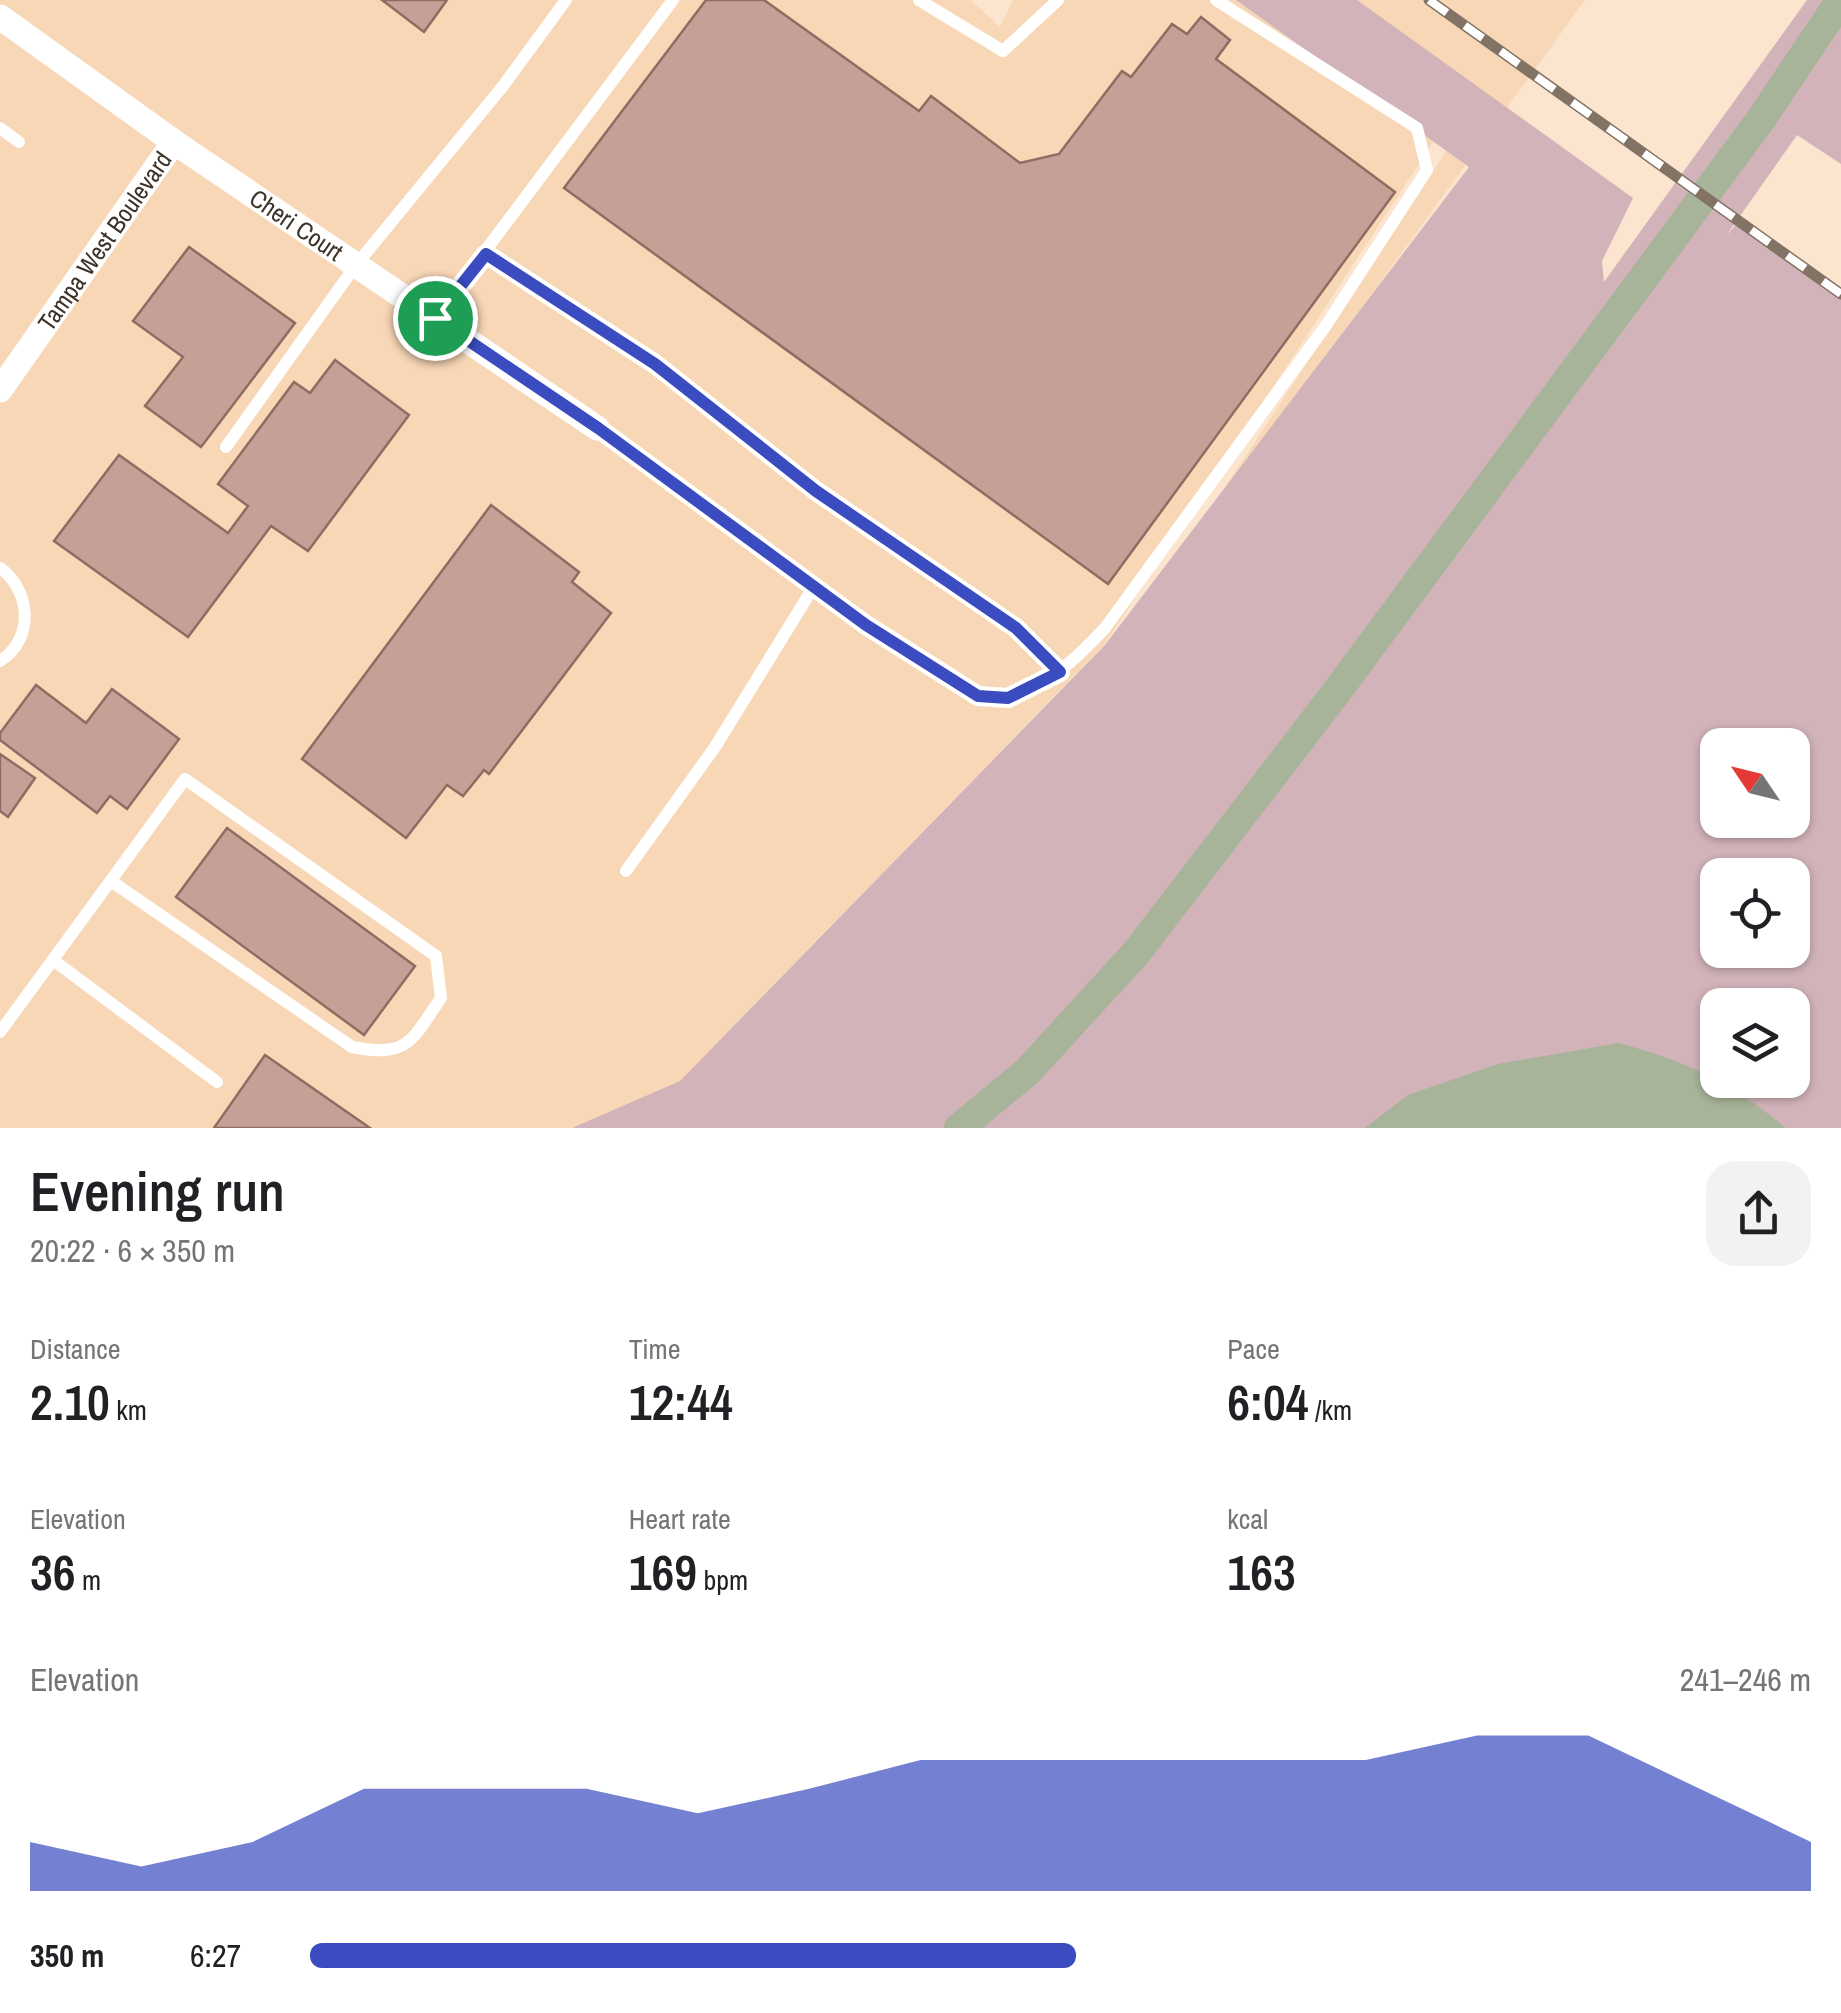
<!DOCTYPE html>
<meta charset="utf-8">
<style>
body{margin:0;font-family:"Archivo Narrow",sans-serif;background:#f2f2f2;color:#202124;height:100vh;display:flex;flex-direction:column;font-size:38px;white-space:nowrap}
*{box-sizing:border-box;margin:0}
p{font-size:32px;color:#757577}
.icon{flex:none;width:55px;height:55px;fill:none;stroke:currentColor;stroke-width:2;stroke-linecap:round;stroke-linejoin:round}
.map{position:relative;height:1128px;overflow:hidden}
.details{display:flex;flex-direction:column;background:#fff;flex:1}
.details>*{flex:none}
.needle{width:65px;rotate:305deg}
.fabs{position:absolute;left:1700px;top:728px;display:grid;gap:20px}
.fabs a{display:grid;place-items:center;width:110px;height:110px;border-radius:20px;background:#fff;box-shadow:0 2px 8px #0004;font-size:50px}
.pin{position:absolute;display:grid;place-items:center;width:85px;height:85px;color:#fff;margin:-42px;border:5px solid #fff;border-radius:50%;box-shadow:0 2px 10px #0007}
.round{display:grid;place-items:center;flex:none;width:105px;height:105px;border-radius:30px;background:#f2f2f2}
.summary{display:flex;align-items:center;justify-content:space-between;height:170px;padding:0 30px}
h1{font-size:55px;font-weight:600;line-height:75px}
.figures{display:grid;grid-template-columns:repeat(3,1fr);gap:15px;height:170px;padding:10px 30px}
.figures div{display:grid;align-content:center}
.figures b{font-size:50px;font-weight:600}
.figures small{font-size:28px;font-weight:400}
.figures p{font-size:28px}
.chart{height:280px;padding:20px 30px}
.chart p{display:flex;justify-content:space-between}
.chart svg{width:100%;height:180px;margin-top:10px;fill:#3a4cbf;opacity:.7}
ul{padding:0 30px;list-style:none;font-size:32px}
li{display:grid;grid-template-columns:160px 120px 1fr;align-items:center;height:75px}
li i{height:25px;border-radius:12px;background:#3a4cbf}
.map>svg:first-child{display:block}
.built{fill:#f8d7b6}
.green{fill:#d1b3b9;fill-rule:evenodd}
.water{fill:#a7b499}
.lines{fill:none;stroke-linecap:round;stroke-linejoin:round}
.canal{stroke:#a7b499;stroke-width:30}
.building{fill:#c6a096;stroke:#8f6c62;stroke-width:2.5}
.service{stroke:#fff;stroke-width:12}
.minor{stroke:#fff;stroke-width:25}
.rail-casing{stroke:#827365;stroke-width:11}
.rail{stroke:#fff;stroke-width:8;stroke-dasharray:22;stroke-linecap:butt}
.route-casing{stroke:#fff;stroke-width:20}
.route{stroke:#3a4cbf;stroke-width:12}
.labels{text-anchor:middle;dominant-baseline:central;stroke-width:9;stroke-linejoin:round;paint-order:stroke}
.street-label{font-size:25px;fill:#3e3329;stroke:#fff}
</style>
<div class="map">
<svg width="1841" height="1128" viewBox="0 0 1841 1128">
<rect width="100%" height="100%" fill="#fbe5cf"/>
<path class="built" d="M0,0H971L1000,27L1013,0H1236L1434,141L1105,644L680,1081L572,1128H0Z
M1258,0H1585L1161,585L1447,150Z"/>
<path class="green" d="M1236,0H1357L1633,198L1602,261L1604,282L1807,0H1841V164L1797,135L1726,236L1739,221L1841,294V1128H572L680,1081L1105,645L1469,167ZM1718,745H1792V820H1718ZM1718,875H1792V950H1718ZM1718,1005H1792V1080H1718Z"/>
<path class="water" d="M1619,1043C1689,1062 1731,1083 1786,1128H1365L1408,1095L1498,1064Z"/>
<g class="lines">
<path class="canal" d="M959,1128L1027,1072L1136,953L1335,694L1759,122L1841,0"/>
</g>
<path class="building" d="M382,0H447L424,32Z
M706,0H764L919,111L931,96L1020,163L1059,154L1122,71L1131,77L1172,24L1187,34L1201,17L1230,40L1216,59L1395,192L1108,584L564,188Z
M189,247L295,323L201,447L145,406L183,357L133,321Z
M335,360L409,415L308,551L271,526L188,637L54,541L119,455L228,533L248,506L218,484L294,382L310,393Z
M491,505L579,572L572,582L611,613L489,774L484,770L463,796L447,785L406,838L302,759Z
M36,685L86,723L112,689L179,739L127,809L110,796L97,813L0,740V733Z
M0,754L35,778L8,817L0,811Z
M227,828L415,966L364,1035L176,897Z
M265,1055L370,1128H214Z"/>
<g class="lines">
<path class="service" d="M919,0L1003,51L1058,0
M0,128L19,142
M486,254L655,365L816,491L1016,628L1059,672
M435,318L673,0
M597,428L768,557L979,696C1035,699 1068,667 1105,628L1325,327L1427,170L1417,128L1216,0
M226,447L356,265L503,86L566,0
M0,568C31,590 35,639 0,661
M626,871L715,747L813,588
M53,960L217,1082
M0,1032L185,779L436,956L441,998C411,1041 409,1058 352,1047L111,881"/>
<g class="minor">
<path id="s1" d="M0,17L174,142L597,428"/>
<path id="s2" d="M0,390L174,142"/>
</g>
<defs>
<path id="rail" d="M1429,0L1841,294"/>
</defs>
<use href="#rail" class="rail-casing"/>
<use href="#rail" class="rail"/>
</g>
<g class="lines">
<defs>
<path id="route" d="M486,254L655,364L816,491L1016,628L1060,672L1008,698L978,696L866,625L598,428L435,318Z"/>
</defs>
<use href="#route" class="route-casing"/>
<use href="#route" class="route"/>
</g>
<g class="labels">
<g class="street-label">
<text stroke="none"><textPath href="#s1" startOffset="362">Cheri Court</textPath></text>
<text stroke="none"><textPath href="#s2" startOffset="182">Tampa West Boulevard</textPath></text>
</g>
</g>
</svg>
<div class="fabs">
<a><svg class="needle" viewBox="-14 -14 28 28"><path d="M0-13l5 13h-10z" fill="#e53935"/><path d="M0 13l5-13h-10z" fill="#757577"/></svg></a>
<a><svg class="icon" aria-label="locate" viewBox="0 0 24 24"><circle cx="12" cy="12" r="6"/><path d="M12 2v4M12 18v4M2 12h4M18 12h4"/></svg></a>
<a><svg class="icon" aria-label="layers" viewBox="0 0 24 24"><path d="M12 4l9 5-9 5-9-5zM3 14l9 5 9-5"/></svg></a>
</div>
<div class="pin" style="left:435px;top:318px;background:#1e9e55"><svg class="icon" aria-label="arrive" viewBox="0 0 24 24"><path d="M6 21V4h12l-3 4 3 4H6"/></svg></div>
</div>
<section class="details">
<div class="summary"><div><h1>Evening run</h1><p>20:22 · 6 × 350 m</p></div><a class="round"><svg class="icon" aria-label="share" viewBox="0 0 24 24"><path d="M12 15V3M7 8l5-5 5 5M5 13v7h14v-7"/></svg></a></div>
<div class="figures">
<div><p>Distance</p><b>2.10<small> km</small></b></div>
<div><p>Time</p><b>12:44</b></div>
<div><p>Pace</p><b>6:04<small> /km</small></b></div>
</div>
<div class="figures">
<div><p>Elevation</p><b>36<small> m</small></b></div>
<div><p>Heart rate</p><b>169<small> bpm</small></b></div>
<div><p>kcal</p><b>163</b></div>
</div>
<div class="chart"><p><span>Elevation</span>241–246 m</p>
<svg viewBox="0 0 160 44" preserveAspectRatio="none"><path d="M0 44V32L10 38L20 32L30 19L40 19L50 19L60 25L70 19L80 12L90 12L100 12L110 12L120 12L130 6L140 6L150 19L160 32V44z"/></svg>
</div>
<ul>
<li><b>350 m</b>6:27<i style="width:51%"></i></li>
</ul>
</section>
